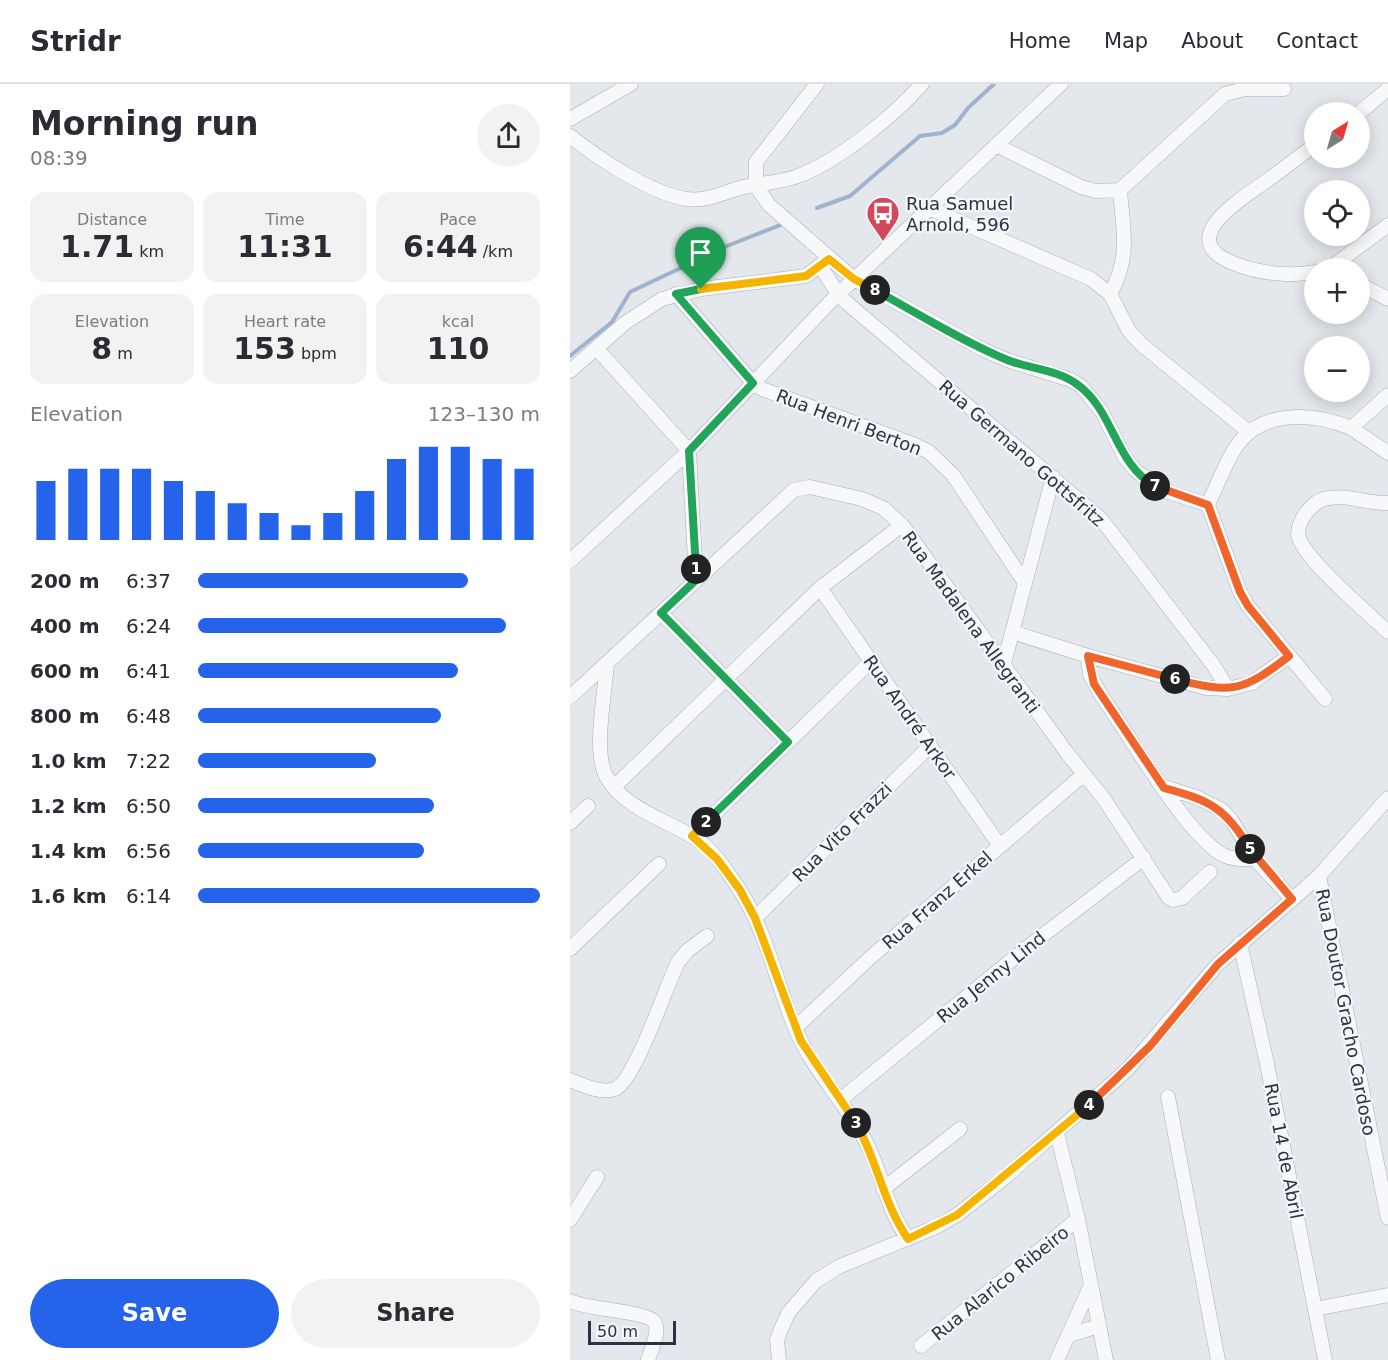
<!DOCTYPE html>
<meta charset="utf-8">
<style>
body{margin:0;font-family:"DejaVu Sans",sans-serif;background:#f2f2f3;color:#2b2b33;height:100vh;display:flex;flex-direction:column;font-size:22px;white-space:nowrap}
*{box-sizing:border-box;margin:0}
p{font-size:20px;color:#7c7c81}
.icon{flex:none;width:33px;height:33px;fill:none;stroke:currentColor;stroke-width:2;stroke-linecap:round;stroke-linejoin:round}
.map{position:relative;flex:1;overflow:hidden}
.side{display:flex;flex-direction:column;background:#fff;width:570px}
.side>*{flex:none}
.needle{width:39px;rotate:37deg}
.fabs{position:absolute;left:734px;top:18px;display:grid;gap:12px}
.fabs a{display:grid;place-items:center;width:66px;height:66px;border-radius:50%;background:#fff;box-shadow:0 3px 15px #0003;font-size:30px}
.scale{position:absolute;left:18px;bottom:15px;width:88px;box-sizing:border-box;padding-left:6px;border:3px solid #2b3445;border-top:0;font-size:16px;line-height:21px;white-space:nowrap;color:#2b3445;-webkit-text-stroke:4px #f4f6f9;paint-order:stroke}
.pin{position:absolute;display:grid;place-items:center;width:51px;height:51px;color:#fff;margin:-62px -26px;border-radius:50% 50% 50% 0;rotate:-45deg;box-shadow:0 0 6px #0007}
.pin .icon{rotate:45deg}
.km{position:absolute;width:30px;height:30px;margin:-15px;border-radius:50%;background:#222;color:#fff;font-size:16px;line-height:30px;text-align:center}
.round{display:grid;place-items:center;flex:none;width:63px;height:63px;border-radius:32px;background:#f2f2f3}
.headline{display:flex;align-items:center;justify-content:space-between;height:102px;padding:0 30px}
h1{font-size:33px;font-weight:700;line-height:45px}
.metrics{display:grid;grid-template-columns:repeat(3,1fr);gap:9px;height:102px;padding:6px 30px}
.metrics div{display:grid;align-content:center;border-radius:15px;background:#f2f2f3;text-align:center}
.metrics b{font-size:30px;font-weight:700}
.metrics small{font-size:16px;font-weight:400}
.metrics p{font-size:16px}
.chart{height:168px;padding:12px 30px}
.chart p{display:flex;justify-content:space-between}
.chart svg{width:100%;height:108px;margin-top:6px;stroke:#2563eb;stroke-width:6}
.button{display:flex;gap:12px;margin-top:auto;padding:12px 30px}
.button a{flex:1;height:69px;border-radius:36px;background:#2563eb;color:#fff;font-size:24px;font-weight:700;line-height:69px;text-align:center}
.button a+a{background:#f2f2f3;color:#2b2b33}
ul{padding:0 30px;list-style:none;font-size:20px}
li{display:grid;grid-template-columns:96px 72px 1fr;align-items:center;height:45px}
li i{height:15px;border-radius:8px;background:#2563eb}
header{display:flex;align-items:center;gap:36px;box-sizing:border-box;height:84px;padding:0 30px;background:#fff;border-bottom:2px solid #e1e1e2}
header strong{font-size:28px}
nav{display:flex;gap:33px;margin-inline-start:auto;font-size:21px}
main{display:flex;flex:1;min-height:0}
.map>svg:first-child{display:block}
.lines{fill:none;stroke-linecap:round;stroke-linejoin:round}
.stream{stroke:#9fb4cc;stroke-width:4}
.minor-casing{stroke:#a9aeb7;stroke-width:15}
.minor{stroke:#f7f8fa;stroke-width:14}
.split-1-casing{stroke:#fff;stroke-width:12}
.split-2-casing{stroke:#fff;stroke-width:12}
.split-3-casing{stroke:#fff;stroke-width:12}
.split-4-casing{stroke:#fff;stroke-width:12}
.split-5-casing{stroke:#fff;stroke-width:12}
.split-6-casing{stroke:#fff;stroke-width:12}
.split-7-casing{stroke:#fff;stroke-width:12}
.split-8-casing{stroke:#fff;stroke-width:12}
.split-9-casing{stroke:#fff;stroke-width:12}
.split-1{stroke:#22a559;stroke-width:8}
.split-2{stroke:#22a559;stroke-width:8}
.split-3{stroke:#f5b400;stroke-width:8}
.split-4{stroke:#f5b400;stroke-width:8}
.split-5{stroke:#f0652b;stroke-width:8}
.split-6{stroke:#f0652b;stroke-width:8}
.split-7{stroke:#f0652b;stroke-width:8}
.split-8{stroke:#22a559;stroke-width:8}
.split-9{stroke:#f5b400;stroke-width:8}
.labels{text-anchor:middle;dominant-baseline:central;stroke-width:4.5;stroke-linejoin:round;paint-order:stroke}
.poi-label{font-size:18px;fill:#2b3445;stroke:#f4f6f9;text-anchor:start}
.street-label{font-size:18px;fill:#2b3445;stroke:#f4f6f9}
</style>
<header>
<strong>Stridr</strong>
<nav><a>Home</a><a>Map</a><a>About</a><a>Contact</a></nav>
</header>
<main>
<section class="side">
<div class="headline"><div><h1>Morning run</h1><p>08:39</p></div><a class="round"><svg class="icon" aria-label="share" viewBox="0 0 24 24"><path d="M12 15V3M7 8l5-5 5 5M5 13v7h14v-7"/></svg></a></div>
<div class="metrics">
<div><p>Distance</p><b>1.71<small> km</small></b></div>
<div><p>Time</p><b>11:31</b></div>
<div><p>Pace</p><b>6:44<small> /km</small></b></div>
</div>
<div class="metrics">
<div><p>Elevation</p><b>8<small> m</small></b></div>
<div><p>Heart rate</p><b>153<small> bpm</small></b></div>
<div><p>kcal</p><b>110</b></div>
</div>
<div class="chart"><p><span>Elevation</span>123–130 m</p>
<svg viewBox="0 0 160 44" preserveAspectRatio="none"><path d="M5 44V20M15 44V15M25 44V15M35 44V15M45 44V20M55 44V24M65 44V29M75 44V33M85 44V38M95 44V33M105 44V24M115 44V11M125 44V6M135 44V6M145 44V11M155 44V15"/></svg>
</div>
<ul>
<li><b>200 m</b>6:37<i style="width:79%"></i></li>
<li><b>400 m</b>6:24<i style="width:90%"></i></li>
<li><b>600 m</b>6:41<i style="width:76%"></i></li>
<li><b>800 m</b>6:48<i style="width:71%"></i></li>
<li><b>1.0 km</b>7:22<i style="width:52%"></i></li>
<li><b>1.2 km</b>6:50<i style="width:69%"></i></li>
<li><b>1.4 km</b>6:56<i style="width:66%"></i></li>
<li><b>1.6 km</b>6:14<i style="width:100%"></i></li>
</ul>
<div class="button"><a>Save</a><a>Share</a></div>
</section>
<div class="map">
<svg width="818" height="1276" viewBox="0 0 818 1276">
<rect width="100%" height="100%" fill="#e4e7ec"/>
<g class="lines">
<path class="stream" d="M247,124L280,112L350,52L372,49L385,41L398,24L424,0
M0,272L42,238L60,208L157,162L213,140"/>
<defs>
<path id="minor" d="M247,0L186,78V102L199,121L284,195L414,266L437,276L501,296L511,302L532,328L555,374L566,387L596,407L638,421
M789,29L818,5
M0,35L61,0
M0,52C29,75 80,109 116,115C135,118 152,109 170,104C189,99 209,99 228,92C267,78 325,31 352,0
M426,61L511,103L526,107L550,106C553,146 561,173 540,210L559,247L571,260L679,348
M744,62C726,74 710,88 692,100C668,117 605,156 663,179C687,189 719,193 744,188
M550,106L655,10L675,5H714
M361,125L521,195L540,210
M763,182L818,141
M251,183L268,210L277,219L531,435L644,582L658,605L636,604L518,572L520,591L531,611C558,649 616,751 653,771C663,776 675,775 685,775
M789,200L818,215
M106,210L183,299L192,305L343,360L359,368L383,391L455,499
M27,265L119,367L126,496
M0,287L55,239L92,215L131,205L236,192L257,176
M781,344L818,369
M818,419C796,420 776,409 754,415C746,417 741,423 736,429C732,434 728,443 728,450C730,472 800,531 818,548
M0,477L119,367L259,219L491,0
M250,504L430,762
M91,529L218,658
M442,548L518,572
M37,579C35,609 23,667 36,692C54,727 103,737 132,759C147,771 159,790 169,805C197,848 206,898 225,944C242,985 274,1017 295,1056C313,1090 315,1122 338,1155
M433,583L483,393
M658,605L682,599L719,572
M0,613L224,406L240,403L292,415L313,424L332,441L497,669L534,715L599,814L603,816L612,814L640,788
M755,615L678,522L670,508L638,421C646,403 654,383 664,366C688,325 743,328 781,344L818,311
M44,703L250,504L332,441
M594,703L626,713L652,726L662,737L685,775L722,815
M0,739L18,722
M122,752L300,578
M749,792L818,1134
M185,834L360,662
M670,859L697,980L755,1276
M0,865L89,780
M225,944L302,872L513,691
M0,996C12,1001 31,1010 45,1005C65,997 96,902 108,878L117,867L137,852
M598,1013L648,1276
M270,1016L455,865L574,774
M487,1049L508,1135L536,1276
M313,1105L390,1045
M0,1136L27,1093
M0,1217C18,1226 80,1227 85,1239C90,1249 81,1266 78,1276
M745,1225L818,1211
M499,1251L529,1242
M351,1262L508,1135
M209,1276L207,1256L211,1245L219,1228L246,1197L268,1183L366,1143L387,1131L433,1095L557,986L648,880L749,792L818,714
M487,1276L521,1201"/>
</defs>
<use href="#minor" class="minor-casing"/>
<use href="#minor" class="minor"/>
</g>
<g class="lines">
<defs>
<path id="split-1" d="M126,485L119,367L183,299L106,210L131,205"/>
<path id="split-2" d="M126,485V496L91,529L218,658L136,738"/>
<path id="split-3" d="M136,738L122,752L147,775L170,806L185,834L231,957L286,1039"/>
<path id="split-4" d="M286,1039C308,1078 313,1119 338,1155L387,1131L519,1021"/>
<path id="split-5" d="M519,1021L580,962L648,880L722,815L680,765"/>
<path id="split-6" d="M605,595L518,572L524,600L594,704C639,716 656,724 680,765"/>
<path id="split-7" d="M585,402L638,421L670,508L678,522L719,572C673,608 661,610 605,595"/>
<path id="split-8" d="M305,206C347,229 390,256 435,275C458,285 487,285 508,301C544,327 545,380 585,402"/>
<path id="split-9" d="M131,205L236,192L259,175L284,195L305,206"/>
</defs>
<use href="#split-1" class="split-1-casing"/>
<use href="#split-2" class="split-2-casing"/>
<use href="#split-3" class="split-3-casing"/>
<use href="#split-4" class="split-4-casing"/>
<use href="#split-5" class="split-5-casing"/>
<use href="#split-6" class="split-6-casing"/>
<use href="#split-7" class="split-7-casing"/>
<use href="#split-8" class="split-8-casing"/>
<use href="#split-9" class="split-9-casing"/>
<use href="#split-1" class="split-1"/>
<use href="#split-2" class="split-2"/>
<use href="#split-3" class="split-3"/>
<use href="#split-4" class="split-4"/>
<use href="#split-5" class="split-5"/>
<use href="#split-6" class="split-6"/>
<use href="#split-7" class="split-7"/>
<use href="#split-8" class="split-8"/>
<use href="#split-9" class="split-9"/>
</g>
<defs>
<symbol id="bus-pin" viewBox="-11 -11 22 30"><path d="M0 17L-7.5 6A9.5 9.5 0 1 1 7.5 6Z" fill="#d1495b" stroke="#f4f6f9"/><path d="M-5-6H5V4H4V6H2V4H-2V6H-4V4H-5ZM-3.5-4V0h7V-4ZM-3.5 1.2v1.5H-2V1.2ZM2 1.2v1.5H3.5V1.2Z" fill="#fff"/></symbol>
</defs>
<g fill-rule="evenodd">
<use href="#bus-pin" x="294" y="110" width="38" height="52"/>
</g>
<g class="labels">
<g class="poi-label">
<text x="336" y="119">Rua Samuel<tspan x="336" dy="21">Arnold, 596</tspan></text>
</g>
<g class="street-label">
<text transform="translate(279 338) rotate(21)">Rua Henri Berton</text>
<text transform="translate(452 369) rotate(41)">Rua Germano Gottsfritz</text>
<text transform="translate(401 538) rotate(54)">Rua Madalena Allegranti</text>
<text transform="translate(340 633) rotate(55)">Rua André Arkor</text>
<text transform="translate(272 748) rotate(-45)">Rua Vito Frazzi</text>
<text transform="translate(367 816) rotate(-41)">Rua Franz Erkel</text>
<text transform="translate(421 893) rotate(-39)">Rua Jenny Lind</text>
<text transform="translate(776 928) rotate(79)">Rua Doutor Gracho Cardoso</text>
<text transform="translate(714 1067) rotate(79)">Rua 14 de Abril</text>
<text transform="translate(430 1199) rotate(-39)">Rua Alarico Ribeiro</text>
</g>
</g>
</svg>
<div class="fabs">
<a><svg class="needle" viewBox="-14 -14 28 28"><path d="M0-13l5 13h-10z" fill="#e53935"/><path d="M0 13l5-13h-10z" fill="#7c7c81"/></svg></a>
<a><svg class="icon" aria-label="locate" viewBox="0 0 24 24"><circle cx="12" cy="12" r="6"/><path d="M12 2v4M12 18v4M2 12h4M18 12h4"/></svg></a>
<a>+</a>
<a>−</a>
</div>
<div class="scale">50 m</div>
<div class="pin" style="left:131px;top:205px;background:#1e9e55"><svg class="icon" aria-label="arrive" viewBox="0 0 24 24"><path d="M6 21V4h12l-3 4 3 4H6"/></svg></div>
<b class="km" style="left:126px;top:485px">1</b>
<b class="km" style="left:136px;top:738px">2</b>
<b class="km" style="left:286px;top:1039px">3</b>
<b class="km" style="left:519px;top:1021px">4</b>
<b class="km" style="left:680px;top:765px">5</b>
<b class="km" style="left:605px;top:595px">6</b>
<b class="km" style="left:585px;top:402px">7</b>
<b class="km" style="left:305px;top:206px">8</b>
</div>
</main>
